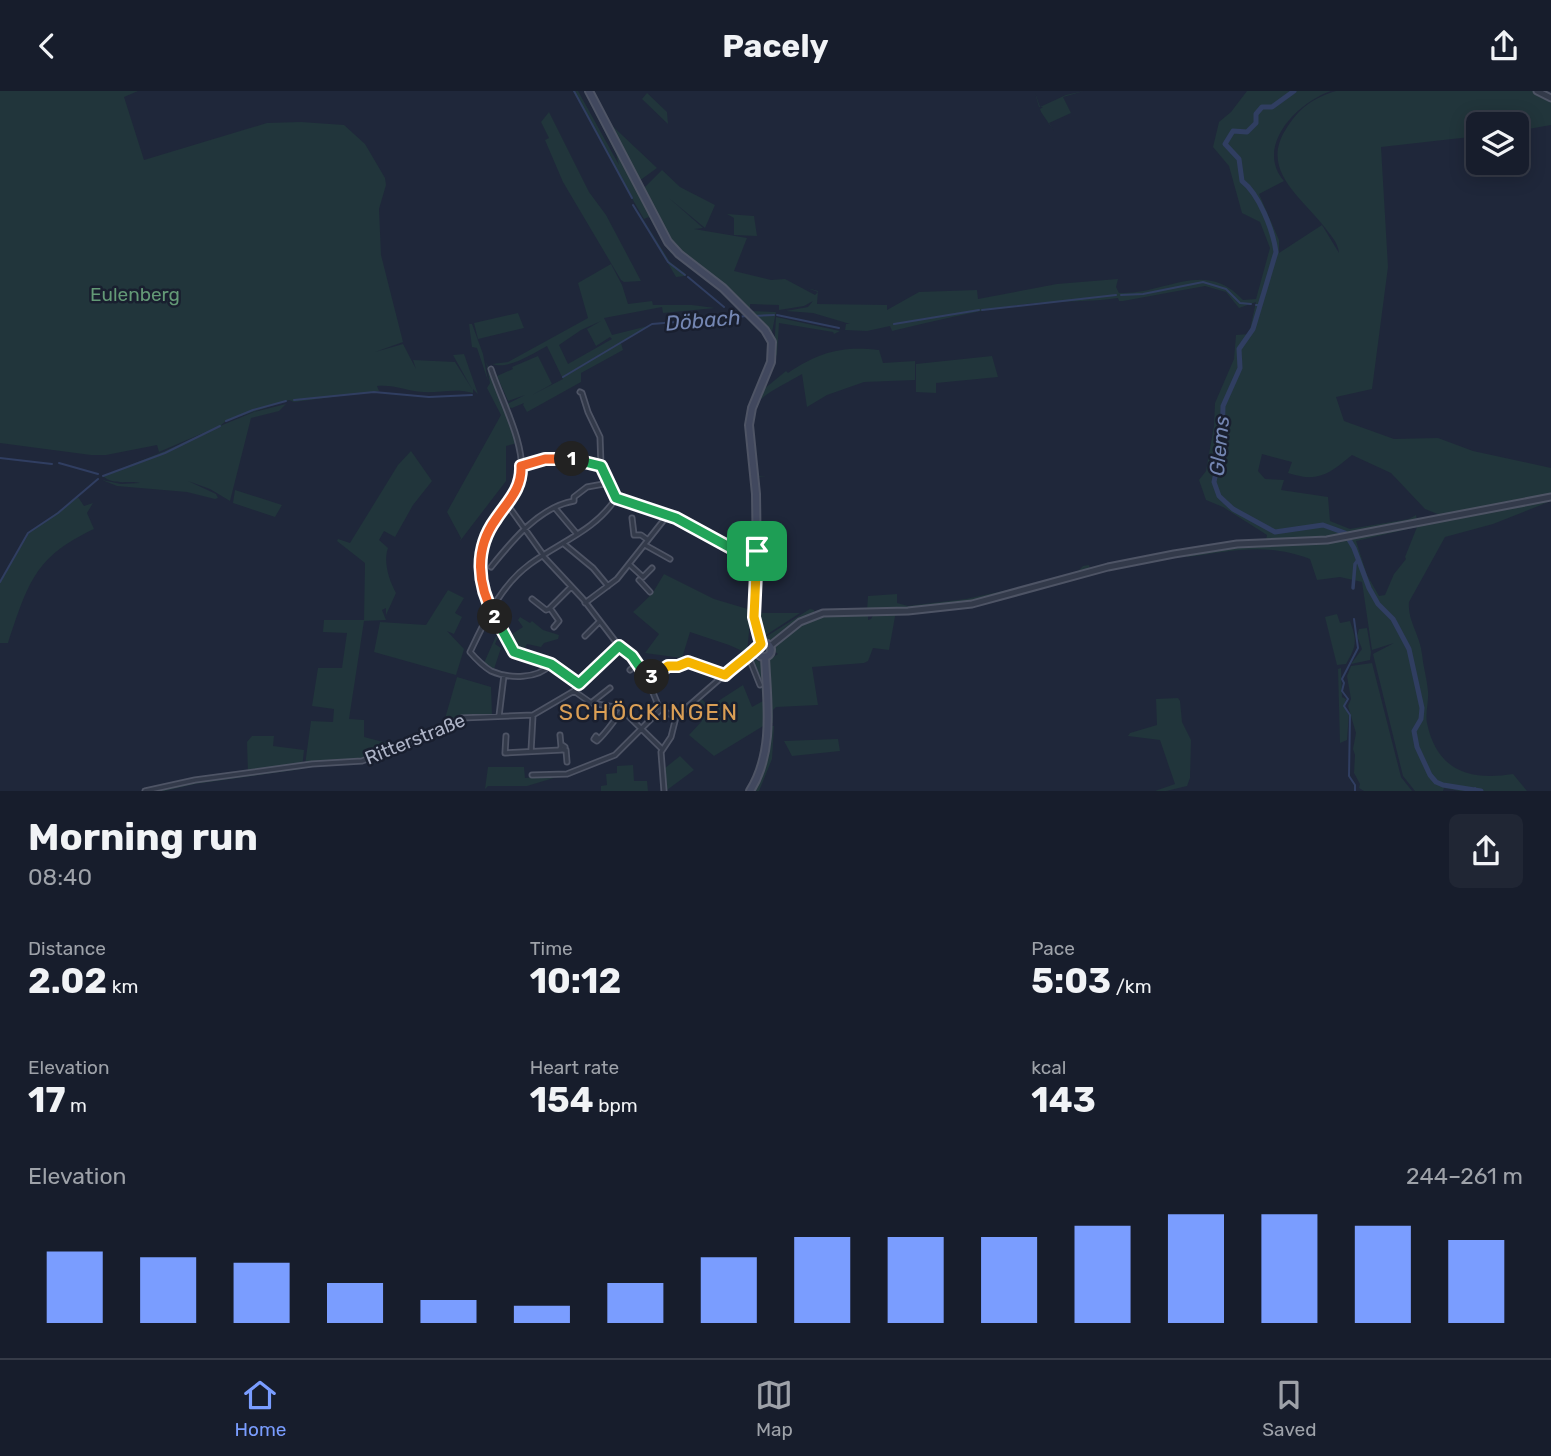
<!DOCTYPE html>
<meta charset="utf-8">
<style>
body{margin:0;font-family:Rubik,sans-serif;background:#202634;color:#f1f3f6;height:100vh;display:flex;flex-direction:column;font-size:26px;white-space:nowrap}
*{box-sizing:border-box;margin:0}
p{font-size:23px;color:#9ea2a9}
.icon{flex:none;width:38px;height:38px;fill:none;stroke:currentColor;stroke-width:2;stroke-linecap:round;stroke-linejoin:round}
.map{position:relative;height:700px;overflow:hidden}
.details{display:flex;flex-direction:column;background:#171d2c;flex:1}
.details>*{flex:none}
.fabs{position:absolute;left:1466px;top:21px;display:grid;gap:14px}
.fabs a{display:grid;place-items:center;width:63px;height:63px;border-radius:10px;background:#171d2c;box-shadow:0 4px 18px #0003,0 0 0 2px #363b48;font-size:35px}
.pin{position:absolute;display:grid;place-items:center;width:60px;height:60px;color:#fff;margin:-30px;border-radius:14px;box-shadow:0 4px 10px #0006}
.km{position:absolute;width:35px;height:35px;margin:-18px;border-radius:50%;background:#222;color:#fff;font-size:19px;line-height:35px;text-align:center}
.round{display:grid;place-items:center;flex:none;width:74px;height:74px;border-radius:10px;background:#202634}
.headline{display:flex;align-items:center;justify-content:space-between;height:119px;padding:0 28px}
h1{font-size:38px;font-weight:700;line-height:52px}
.figures{display:grid;grid-template-columns:repeat(3,1fr);gap:10px;height:119px;padding:7px 28px}
.figures div{display:grid;align-content:center}
.figures b{font-size:35px;font-weight:700}
.figures small{font-size:19px;font-weight:400}
.figures p{font-size:19px}
.chart{height:196px;padding:14px 28px}
.chart p{display:flex;justify-content:space-between}
.chart svg{width:100%;height:126px;margin-top:7px;stroke:#7a9dff;stroke-width:6}
header{display:flex;justify-content:space-between;align-items:center;height:91px;padding:0 28px;background:#171d2c;font-size:32px;font-weight:700}
.menu{display:flex;justify-content:space-around;align-items:center;height:98px;border-top:2px solid #363b48;background:#171d2c;font-size:19px;color:#9ea2a9}
.menu a{display:grid;justify-items:center;gap:4px}
.menu .on{color:#7a9dff}
.map>svg:first-child{display:block}
.green{fill:#21353b;fill-rule:evenodd}
.lines{fill:none;stroke-linecap:round;stroke-linejoin:round}
.stream{stroke:#303e61;stroke-width:2}
.canal{stroke:#303e61;stroke-width:3.5}
.river{stroke:#303e61;stroke-width:5}
.minor-casing{stroke:#4e5465;stroke-width:7}
.tertiary-casing{stroke:#4e5465;stroke-width:9}
.secondary-casing{stroke:#4e5465;stroke-width:10}
.minor{stroke:#333a4a;stroke-width:3.5}
.tertiary{stroke:#333a4a;stroke-width:5}
.secondary{stroke:#41485e;stroke-width:6}
.split-1-casing{stroke:#fff;stroke-width:14}
.split-2-casing{stroke:#fff;stroke-width:14}
.split-3-casing{stroke:#fff;stroke-width:14}
.split-4-casing{stroke:#fff;stroke-width:14}
.split-1{stroke:#22a559;stroke-width:9}
.split-2{stroke:#f0652b;stroke-width:9}
.split-3{stroke:#22a559;stroke-width:9}
.split-4{stroke:#f5b400;stroke-width:9}
.labels{text-anchor:middle;dominant-baseline:central;stroke-width:5;stroke-linejoin:round;paint-order:stroke}
.park-label{font-size:19px;fill:#639976;stroke:#191f2f}
.street-label{font-size:19px;fill:#aeb4c7;stroke:#191f2f}
.water-label{font-size:21px;font-style:italic;fill:#7486b2;stroke:#191f2f}
.quarter-label{font-size:23px;letter-spacing:2px;fill:#db9f55;stroke:#191f2f}
</style>
<header><svg class="icon" aria-label="back" viewBox="0 0 24 24"><path d="M15 5l-7 7 7 7"/></svg>Pacely<svg class="icon" aria-label="share" viewBox="0 0 24 24"><path d="M12 15V3M7 8l5-5 5 5M5 13v7h14v-7"/></svg></header>
<div class="map">
<svg width="1551" height="700" viewBox="0 0 1551 700">
<rect width="100%" height="100%" fill="#1f273a"/>
<path class="green" d="M0,0H138L124,6L144,69L267,32L301,31L344,34L365,53L385,87L386,94L379,118L381,164L403,251L375,261L403,253L416,278L413,269L455,271L472,298L453,264L464,263L478,303L473,298V302C456,297 439,302 423,301C407,300 393,293 377,295L379,300L294,311L289,309L226,330L220,335L254,321L286,313L279,320L251,327L230,410L210,398L188,390L216,403L218,407L215,408L187,401L117,395L102,389L121,393L140,392C129,389 113,395 103,385L165,360L210,339L159,361L157,354L106,364H91L0,352Z
M573,0H578L619,74L616,63L584,0H587L628,81L667,152L711,188L740,218L712,193L670,161L649,126L644,128C619,86 599,42 573,0Z
M1084,0L1063,6L1071,22L1049,32L1054,40L1041,21L1040,18L1043,16H1039L1035,2L1040,16L1066,4Z
M1247,0H1331C1298,11 1254,55 1284,90L1259,103L1279,149V162L1322,134L1339,162C1338,152 1332,146 1326,138C1303,107 1259,80 1286,38C1299,17 1313,7 1336,0H1534L1551,8V34L1517,40V33H1479V45L1381,56L1388,176L1372,298L1336,306L1344,330L1394,348L1438,347L1473,360L1551,377V410L1493,433L1445,446L1409,511C1407,529 1420,544 1422,563C1423,575 1427,588 1428,600C1429,611 1425,622 1427,632C1437,680 1470,690 1513,683L1527,700H1460L1444,697L1443,700H1415L1403,685L1373,563L1394,552L1372,559L1362,491L1340,486L1317,489L1310,468C1266,451 1232,460 1187,466V462L1236,455L1302,452L1344,445L1530,409L1440,424L1425,418L1391,382L1352,364C1329,383 1318,392 1288,382L1292,371L1262,363L1258,380L1265,388L1284,389L1281,399L1328,406L1330,430L1350,438L1409,428L1416,424L1417,429L1308,448L1267,449V452C1208,454 1149,465 1093,480C1055,490 1019,503 980,512C953,518 924,520 896,520L889,559L873,557L868,570L864,572L812,576L818,614L776,616L773,619V632L770,633L768,569L778,563L774,560L775,554C810,523 822,522 868,522V529L871,528L875,521L867,520L868,505L897,503V512L908,515L966,508L1030,494L1078,480L1083,475L1089,474L1090,478L1218,453L1266,449L1267,444L1223,416L1206,409L1199,389L1206,380L1214,335L1215,312L1234,268L1236,244L1249,243L1256,211L1239,217L1226,201L1205,195L1123,210H1119L1118,207C1091,211 1064,210 1036,212C986,217 940,229 892,240L890,235L867,240L845,239L846,233H850L813,222L786,220L808,216L813,210L804,215L779,219V214L750,213V220L776,221L772,241L770,242L720,192L680,162L669,151L604,27L657,77L639,90L643,98L662,79L680,96L715,114L705,137L669,107L703,137L694,138L747,147L734,180L771,189L785,188L815,204L818,201L807,197L818,200L817,213L887,214V219L919,201L977,199L978,208L1057,193L1118,188L1116,196L1119,202C1166,204 1204,167 1243,209L1256,208L1270,157L1260,131L1242,122L1229,75L1213,56L1219,31L1231,21ZM1417,436L1405,466L1406,468L1394,483L1385,504L1379,505L1367,484L1356,450Z
M647,2L667,21L668,33L642,8Z
M549,21L589,101L606,124L641,190L624,191L621,189L563,91L545,49L549,47L541,31Z
M633,112L670,171L686,183L685,185L676,186Z
M727,123L754,125L757,145L734,144V127Z
M611,173L622,194L628,213L652,210L653,214H692L715,217L663,222L662,216L604,227L612,244L648,235L621,252L623,259L581,282V291L527,321L523,314L524,312L512,317L508,316L507,313L525,304L508,310L497,285L513,278L512,276L538,265L552,293L532,304L563,288L547,255C532,263 508,279 492,273L508,271L588,227L578,192ZM601,230L587,238L596,255L610,246L612,248L568,273L559,254L581,239Z
M518,222L524,237L478,248L474,232Z
M776,226L840,240L834,243L833,241L779,232L777,263L764,298L786,280L788,282C820,261 841,255 879,259L883,272L915,270V289L864,291L827,304L807,316L802,283C791,290 762,303 756,314C746,333 755,365 757,385L766,386H756L750,331L774,260Z
M469,233H472L483,263L488,290L477,257L472,256Z
M992,265L998,286L936,292V302L916,301V273Z
M486,271L512,333L517,352L506,355V390L460,450L461,447L447,421L501,324L487,297L490,292Z
M411,360L432,390L413,414L395,446L384,440L379,449L388,457C383,471 389,489 396,502L386,524V517L382,519L386,529L364,530L349,628L364,629V646L391,653L441,632L443,636L425,645L362,670L305,674L311,630L333,631L334,618L312,615L318,577H342L347,542L323,541L324,529H364L365,472L337,450L338,448L350,452L398,374Z
M235,399L282,414L275,426L233,412Z
M78,406L84,415L93,412L87,422L94,438C34,466 28,493 8,552H0V492L29,442Z
M664,483L714,508L751,519L747,562L729,554L690,541L682,567L645,562L659,543L633,521L652,503Z
M448,499L464,507L455,522L462,526L454,543L447,540L464,558L456,584L374,561L380,531L426,534Z
M810,518L814,519V522L769,550L764,547Z
M758,522H800L763,546Z
M1337,523L1340,532L1350,530C1357,550 1357,554 1346,573L1337,574L1325,526Z
M520,526L530,532L532,530L543,539L559,544L558,548L544,552L541,556L527,553L522,563L516,560L509,545L523,536L518,529Z
M1367,537L1371,561L1370,569L1351,573L1362,558L1357,545L1359,538Z
M496,545L498,546L495,553L501,557L494,578L484,572Z
M752,567L762,572L765,634L714,665L689,644L702,630L689,619L702,608L709,616L743,594L752,616L763,610L761,594Z
M1372,572L1401,686L1412,700H1364L1359,697L1360,693L1354,682L1355,664L1353,658L1356,642L1348,615L1351,608L1347,585L1351,575Z
M1341,577L1342,606L1346,608L1344,615L1349,624L1347,649L1340,652L1338,578Z
M457,586L491,596L492,624H471L444,631Z
M1178,607L1180,610L1182,631L1191,649L1190,687L1187,695L1166,700H1155L1175,693L1160,649L1128,645L1130,642L1157,634L1156,608Z
M767,635H774L772,668L759,700H750L764,670Z
M252,645H274L273,655L304,659L302,678L195,693L165,700H149L170,694L248,682L247,651Z
M838,648L840,660L792,665L784,650Z
M680,665L694,679L667,699L665,677Z
M633,674L634,690H647L648,700H601V695L607,694L606,683L617,682V675Z
M488,676H524L525,687L567,683L527,695H488L485,698Z"/>
<g class="lines">
<path class="stream" d="M574,0L632,107
M633,114L668,171L685,184
M688,186L724,216
M1121,204L1143,203L1203,191L1226,198L1240,212L1251,213
M1256,214H1261
M982,219L1116,204
M777,224L839,237
M753,225L774,224
M894,233L979,219
M563,286L652,233L747,225
M294,309L374,301L429,306L472,304
M226,330L253,319L286,310
M0,367L52,373
M59,372L98,383
M103,385L165,362L220,335
M0,491L28,442L58,422L98,388
M1354,528L1358,557L1342,588L1344,592L1342,600L1348,608L1344,615L1350,624L1349,685L1355,694V700
M1473,700L1475,697"/>
<path class="canal" d="M1353,497L1355,473L1358,469"/>
<path class="river" d="M1294,0L1272,16H1262L1256,23V32L1247,41L1233,40L1225,53L1239,68L1242,90C1259,103 1273,139 1276,161L1253,238L1239,258L1240,277L1223,315L1222,351L1214,391L1219,405L1233,418L1275,441L1323,434L1345,442L1354,457L1369,497L1378,513L1393,528L1409,558L1422,617L1421,628L1414,640L1417,656L1430,684L1436,691L1443,694L1481,700"/>
<defs>
<path id="minor" d="M491,278C501,309 526,353 521,386C519,402 505,414 496,427C463,474 489,518 515,561L521,565L551,573L579,593
M580,301L582,302L588,321L600,346L601,375L616,407
M521,375L554,366L601,375
M616,407L676,427L731,457L757,460
M507,413L542,462
M555,417L577,443
M632,427L634,444H641L648,449
M564,453L593,477L608,495
M645,454L670,468
M543,465L583,508L619,555L632,565L645,582L658,614L665,621L676,626
M630,474L643,486L652,477
M491,476C512,450 539,416 574,410V406L587,396L609,392
M639,489L650,501
M532,508L546,519L549,518
M585,512L617,488L667,425
M554,536L559,530L550,517L571,496
M585,545L599,531
M748,564L760,594
M550,574C538,588 509,588 491,580C483,575 476,568 470,561C486,528 500,495 530,473C560,451 596,439 616,407
M630,579L638,572
M648,588L668,575H678L688,571L725,585
M574,600L591,612L620,617L662,658
M591,612L610,597
M499,625L504,584
M676,626L746,565L757,561
M560,644L561,655
M506,645L505,662L561,659
M599,648L596,645L594,648L597,650C608,640 613,630 623,619
M562,654L565,656L564,659L560,658Z
M566,659L567,671
M531,660L533,624
M532,684L567,683L615,664L661,618
M145,700L195,689L312,673L362,670L416,650L461,627L533,624L574,600L579,593L619,555
M664,700L661,661L671,646L676,626"/>
<path id="tertiary" d="M1537,0L1551,7
M770,555L800,531L823,522L908,520L972,513L1108,476L1174,463L1237,453L1327,449L1551,406"/>
<path id="secondary" d="M589,0L668,151L679,163L723,197L765,239L772,251L771,271L752,317L749,334L756,403L757,473L754,526L761,553
M757 559a7 7 0 1 1 14 0a7 7 0 1 1-14 0Z
M750,700C775,660 767,611 765,566"/>
</defs>
<use href="#minor" class="minor-casing"/>
<use href="#tertiary" class="tertiary-casing"/>
<use href="#secondary" class="secondary-casing"/>
<use href="#minor" class="minor"/>
<use href="#tertiary" class="tertiary"/>
<use href="#secondary" class="secondary"/>
</g>
<g class="lines">
<defs>
<path id="split-1" d="M572,368L601,375L616,407L676,427L731,457L757,460"/>
<path id="split-2" d="M495,526C477,494 474,458 496,428C508,410 522,398 521,375L545,368H572"/>
<path id="split-3" d="M495,526L514,561L551,573L579,593L619,555L632,565L648,588L652,586"/>
<path id="split-4" d="M652,586L668,575H678L688,571L725,584C737,573 752,563 761,553L754,526L757,460"/>
</defs>
<use href="#split-1" class="split-1-casing"/>
<use href="#split-2" class="split-2-casing"/>
<use href="#split-3" class="split-3-casing"/>
<use href="#split-4" class="split-4-casing"/>
<use href="#split-1" class="split-1"/>
<use href="#split-2" class="split-2"/>
<use href="#split-3" class="split-3"/>
<use href="#split-4" class="split-4"/>
</g>
<g class="labels">
<g class="park-label">
<text x="135" y="203">Eulenberg</text>
</g>
<g class="street-label">
<text transform="translate(415 648) rotate(-22)">Ritterstraße</text>
</g>
<g class="water-label">
<text transform="translate(703 229) rotate(-5)">Döbach</text>
<text transform="translate(1219 355) rotate(-85)">Glems</text>
</g>
<g class="quarter-label">
<text x="649" y="621">SCHÖCKINGEN</text>
</g>
</g>
</svg>
<div class="fabs">
<a><svg class="icon" aria-label="layers" viewBox="0 0 24 24"><path d="M12 4l9 5-9 5-9-5zM3 14l9 5 9-5"/></svg></a>
</div>
<div class="pin" style="left:757px;top:460px;background:#1e9e55"><svg class="icon" aria-label="arrive" viewBox="0 0 24 24"><path d="M6 21V4h12l-3 4 3 4H6"/></svg></div>
<b class="km" style="left:572px;top:368px">1</b>
<b class="km" style="left:495px;top:526px">2</b>
<b class="km" style="left:652px;top:586px">3</b>
</div>
<section class="details">
<div class="headline"><div><h1>Morning run</h1><p>08:40</p></div><a class="round"><svg class="icon" aria-label="share" viewBox="0 0 24 24"><path d="M12 15V3M7 8l5-5 5 5M5 13v7h14v-7"/></svg></a></div>
<div class="figures">
<div><p>Distance</p><b>2.02<small> km</small></b></div>
<div><p>Time</p><b>10:12</b></div>
<div><p>Pace</p><b>5:03<small> /km</small></b></div>
</div>
<div class="figures">
<div><p>Elevation</p><b>17<small> m</small></b></div>
<div><p>Heart rate</p><b>154<small> bpm</small></b></div>
<div><p>kcal</p><b>143</b></div>
</div>
<div class="chart"><p><span>Elevation</span>244–261 m</p>
<svg viewBox="0 0 160 44" preserveAspectRatio="none"><path d="M5 44V19M15 44V21M25 44V23M35 44V30M45 44V36M55 44V38M65 44V30M75 44V21M85 44V14M95 44V14M105 44V14M115 44V10M125 44V6M135 44V6M145 44V10M155 44V15"/></svg>
</div>
</section>
<nav class="menu">
<a class="on"><svg class="icon" aria-label="home" viewBox="0 0 24 24"><path d="M3 11l9-7 9 7M6 9v11h12V9"/></svg>Home</a>
<a><svg class="icon" aria-label="map" viewBox="0 0 24 24"><path d="M3 6l6-2 6 2 6-2v14l-6 2-6-2-6 2zM9 4v14M15 6v14"/></svg>Map</a>
<a><svg class="icon" aria-label="saved" viewBox="0 0 24 24"><path d="M7 4h10v16l-5-4-5 4z"/></svg>Saved</a>
</nav>
